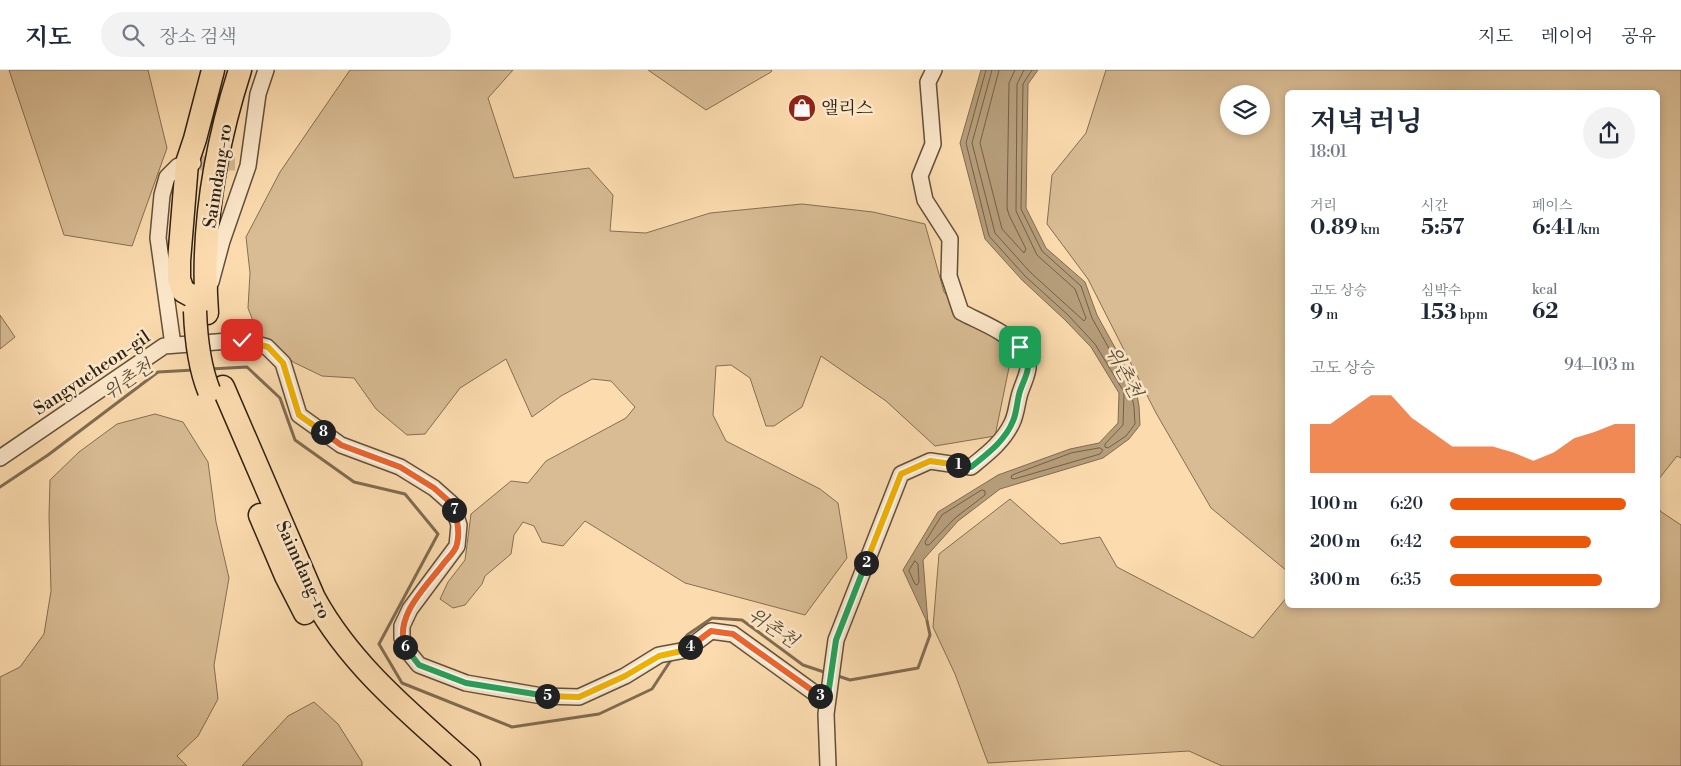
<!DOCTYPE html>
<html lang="ko">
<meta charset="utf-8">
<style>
body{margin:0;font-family:"Libre Bodoni","Noto Serif KR",serif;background:#f2f2f3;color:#1f2937;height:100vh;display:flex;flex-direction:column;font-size:19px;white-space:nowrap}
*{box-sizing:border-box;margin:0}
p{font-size:16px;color:#747a83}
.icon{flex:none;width:28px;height:28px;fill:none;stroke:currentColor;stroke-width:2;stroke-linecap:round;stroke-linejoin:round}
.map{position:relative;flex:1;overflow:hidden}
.panel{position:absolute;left:1285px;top:20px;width:375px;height:518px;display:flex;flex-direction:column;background:#fff;border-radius:8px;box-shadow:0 2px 8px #0003}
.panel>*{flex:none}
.fabs{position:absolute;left:1220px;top:15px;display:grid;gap:10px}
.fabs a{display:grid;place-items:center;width:50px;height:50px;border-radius:50%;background:#fff;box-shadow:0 2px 8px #0003;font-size:25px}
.pin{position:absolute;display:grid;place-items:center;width:42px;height:42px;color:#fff;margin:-21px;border-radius:10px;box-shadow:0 2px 8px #0006}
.km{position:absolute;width:25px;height:25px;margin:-12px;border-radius:50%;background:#222;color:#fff;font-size:14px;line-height:25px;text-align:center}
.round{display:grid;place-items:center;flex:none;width:52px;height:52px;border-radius:26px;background:#f2f2f3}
.head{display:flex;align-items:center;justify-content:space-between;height:85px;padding:0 25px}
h1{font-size:28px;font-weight:700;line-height:38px}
.stats{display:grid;grid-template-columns:repeat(3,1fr);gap:8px;height:85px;padding:5px 25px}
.stats div{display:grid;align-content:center}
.stats b{font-size:21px;font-weight:700}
.stats small{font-size:14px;font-weight:400}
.stats p{font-size:14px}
.chart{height:140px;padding:10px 25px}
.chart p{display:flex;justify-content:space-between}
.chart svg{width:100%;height:90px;margin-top:5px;fill:#ea580c;opacity:.7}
ul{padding:0 25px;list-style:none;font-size:16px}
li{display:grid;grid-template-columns:80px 60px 1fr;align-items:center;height:38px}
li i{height:12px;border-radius:6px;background:#ea580c}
header{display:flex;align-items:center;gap:30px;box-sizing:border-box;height:70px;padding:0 25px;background:#fff;border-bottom:1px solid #e0e1e3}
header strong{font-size:24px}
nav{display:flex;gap:28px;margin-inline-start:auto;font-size:18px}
.search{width:350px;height:45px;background:#f2f2f3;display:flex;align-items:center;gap:12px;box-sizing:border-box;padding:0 18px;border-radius:28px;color:#747a83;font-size:19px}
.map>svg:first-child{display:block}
.green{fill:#d9bc94;stroke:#846f54;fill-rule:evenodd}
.water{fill:#b69d7a;stroke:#806c51}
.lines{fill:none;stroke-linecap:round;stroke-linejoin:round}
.shore{stroke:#726046;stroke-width:1}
.stream{stroke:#806c51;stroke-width:3}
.minor-tunnel{stroke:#d3b790;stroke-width:15;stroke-dasharray:15 8;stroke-linecap:butt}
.minor-casing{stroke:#62503a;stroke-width:18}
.highway-casing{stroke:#2f2213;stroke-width:25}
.minor{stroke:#fde8cb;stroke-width:15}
.highway{stroke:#fcdcaf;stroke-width:22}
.highway-bridge-casing{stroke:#2f2213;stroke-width:25;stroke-linecap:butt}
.highway-bridge{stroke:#fcdcaf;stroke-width:22}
.split-1-casing{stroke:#fff;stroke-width:10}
.split-2-casing{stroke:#fff;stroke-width:10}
.split-3-casing{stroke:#fff;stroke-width:10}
.split-4-casing{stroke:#fff;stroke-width:10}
.split-5-casing{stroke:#fff;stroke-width:10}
.split-6-casing{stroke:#fff;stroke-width:10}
.split-7-casing{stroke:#fff;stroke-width:10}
.split-8-casing{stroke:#fff;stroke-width:10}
.split-9-casing{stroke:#fff;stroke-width:10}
.split-1{stroke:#22a559;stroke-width:6}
.split-2{stroke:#f5b400;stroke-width:6}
.split-3{stroke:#22a559;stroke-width:6}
.split-4{stroke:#f0652b;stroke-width:6}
.split-5{stroke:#f5b400;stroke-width:6}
.split-6{stroke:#22a559;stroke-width:6}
.split-7{stroke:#f0652b;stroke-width:6}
.split-8{stroke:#f0652b;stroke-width:6}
.split-9{stroke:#f5b400;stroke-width:6}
.labels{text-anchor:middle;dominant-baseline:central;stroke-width:5;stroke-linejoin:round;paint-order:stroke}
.poi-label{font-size:18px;fill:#2f2213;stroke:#fde8cb;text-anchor:start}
.street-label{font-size:18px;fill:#2f2213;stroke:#fde8cb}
.water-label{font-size:19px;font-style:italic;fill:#5e4d37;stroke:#fde8cb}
</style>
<header>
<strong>지도</strong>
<div class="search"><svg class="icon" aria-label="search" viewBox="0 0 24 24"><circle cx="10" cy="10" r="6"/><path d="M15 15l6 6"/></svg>장소 검색</div>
<nav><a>지도</a><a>레이어</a><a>공유</a></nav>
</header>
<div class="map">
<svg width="1681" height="696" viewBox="0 0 1681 696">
<rect width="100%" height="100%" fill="#fcdcaf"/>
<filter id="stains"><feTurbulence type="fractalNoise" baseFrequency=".004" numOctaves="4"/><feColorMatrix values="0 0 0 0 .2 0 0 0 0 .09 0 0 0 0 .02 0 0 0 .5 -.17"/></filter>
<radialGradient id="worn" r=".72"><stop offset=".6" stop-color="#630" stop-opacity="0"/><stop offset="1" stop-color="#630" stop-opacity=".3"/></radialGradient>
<path class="green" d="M9,0H148L167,78L132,176L64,165Z
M350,0H513L488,28L514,108L589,98L613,125L610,161L646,163L710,143L802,134L873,142L925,154L944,222L972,254L1013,278L995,366L935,376L886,331L821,286L802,337L774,356H766L750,308L731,295L716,296L713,345L726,371L820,419L838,433L847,488L805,545L685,513L585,451L563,476L542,472L534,456L523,452L514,465L511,484L485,506L482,514L465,535L453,538L440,529L448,512L465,490L471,444L511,411L528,413L546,391L626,348L635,337L611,311L592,309L561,326L532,347L506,289L460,318L425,364L407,365L376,339L354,308L322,306L295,293L260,269L248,238L250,203L246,167L280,102Z
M648,0H772L771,2L706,40Z
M1106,0H1681V388L1677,386L1658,410V22H1288L1287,501L1211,438L1156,343L1088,209L1047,154L1052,105L1086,63ZM1229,24H1261V56H1229Z
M0,245L15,267L0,279Z
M155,344L183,352L208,392L216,452L229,508L214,595L218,629L198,666L177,686L187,696H0V607L20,597L44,564L51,521L49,446L50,410L79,382L117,354Z
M1010,429L1061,474L1100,467L1117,497L1253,568L1287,527L1288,535H1658V433L1660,441L1681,455V696H1222L1189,681L988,693L955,604L933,557L939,484Z
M314,632L338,654L362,692V696H242L288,646Z"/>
<path class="water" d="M981,0H1038L1028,14L1026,138L1046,178L1085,212L1097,245L1135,314L1139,336L1140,355L1129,369L1103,388L1000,419L958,451L923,490L928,554L903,500L938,442L998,405L1070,379L1099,373L1118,353L1119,323L1091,277L1064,249L1022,210L985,169L960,73Z"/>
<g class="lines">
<path class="shore" d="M986,0L966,73L989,166L1025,206L1068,245L1095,274L1124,322L1123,355L1105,374V377L1108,378L1126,366L1135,354L1134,337L1130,316L1092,248L1081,216L1042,181L1021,139L1023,14L1032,0
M992,0L972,73L995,163L1030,202L1084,251L1086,248L1075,219L1037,185L1016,141L1017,14L1024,0
M999,0L980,73L1002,159L1024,183L1026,179L1009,145L1007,138L1009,13L1015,0
M1100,378L1103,380L1100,384L1014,409L1011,408L1012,405L1071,383Z
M982,420L985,421V425L955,448L929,475H926L925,472L942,445Z
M915,491L918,494L919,512L917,515L915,514L909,501Z"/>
<path class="stream" d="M210,299L247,297L280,328L295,370L354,412L405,424L438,464L379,574L402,613L512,657L599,644L652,619L673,587
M0,417L48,385L158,302L194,300
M680,576L687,565L712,548L742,550L803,595L827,603
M835,605L850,610L918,598L930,565L927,551"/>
<path class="minor-tunnel" d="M197,93H240"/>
<defs>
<path id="minor" d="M211,212L222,171L248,96L258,24L266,0
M173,275L158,168L162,125L167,107L178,96L193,93
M0,388L164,276L242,270L267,277L283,293L299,345L341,375L400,397L434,418L452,434L459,455L457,476L410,539L402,556V568L406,579L419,595L466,613L542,626L579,627L625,606L659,585L686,580L711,561L733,564L827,632
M828,696L826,644L836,570L901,404L930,391L971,397C987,384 1003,372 1012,353C1017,343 1017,330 1021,320C1027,303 1034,294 1020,278C1005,261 980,252 961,242L949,206L950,169L925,130L920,106L933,74L928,12L934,0"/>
<path id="highway" d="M194,227L183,221L179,209V191L187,93L195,69L213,0
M207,243C201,161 215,78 240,0
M223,317L314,528C351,596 412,645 469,696
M260,445L286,506L305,543"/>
</defs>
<use href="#minor" class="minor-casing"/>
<use href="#highway" class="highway-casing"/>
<use href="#minor" class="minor"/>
<use href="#highway" class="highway"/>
<defs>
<path id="highway-bridge" d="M195,241C196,269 199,296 209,321"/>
</defs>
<use href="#highway-bridge" class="highway-bridge-casing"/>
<use href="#highway-bridge" class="highway-bridge"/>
</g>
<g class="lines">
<defs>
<path id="split-1" d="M958,395L971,397C987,384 1005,371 1013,351C1017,342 1017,330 1020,321C1028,298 1033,300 1020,277"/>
<path id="split-2" d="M866,493L901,404L930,391L958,395"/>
<path id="split-3" d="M820,626L827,632L836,570L866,493"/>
<path id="split-4" d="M690,577L711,561L733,564L820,626"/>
<path id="split-5" d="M547,626L579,627L625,606L659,586L686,580L690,577"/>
<path id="split-6" d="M405,577L419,595L466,613L547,626"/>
<path id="split-7" d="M405,577C394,545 427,516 444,493C448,488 456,481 457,474C460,462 458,452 454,440"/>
<path id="split-8" d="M323,362L341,375L400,397L434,418L452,434L454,440"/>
<path id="split-9" d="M242,270L268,277L283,293L299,345L323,362"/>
</defs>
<use href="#split-1" class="split-1-casing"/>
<use href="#split-2" class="split-2-casing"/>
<use href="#split-3" class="split-3-casing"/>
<use href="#split-4" class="split-4-casing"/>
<use href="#split-5" class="split-5-casing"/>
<use href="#split-6" class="split-6-casing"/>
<use href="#split-7" class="split-7-casing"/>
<use href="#split-8" class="split-8-casing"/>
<use href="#split-9" class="split-9-casing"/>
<use href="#split-1" class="split-1"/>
<use href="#split-2" class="split-2"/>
<use href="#split-3" class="split-3"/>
<use href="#split-4" class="split-4"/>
<use href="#split-5" class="split-5"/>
<use href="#split-6" class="split-6"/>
<use href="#split-7" class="split-7"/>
<use href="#split-8" class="split-8"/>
<use href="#split-9" class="split-9"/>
</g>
<defs>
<symbol id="shop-disc" viewBox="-11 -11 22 22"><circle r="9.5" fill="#8f2418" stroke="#fde8cb"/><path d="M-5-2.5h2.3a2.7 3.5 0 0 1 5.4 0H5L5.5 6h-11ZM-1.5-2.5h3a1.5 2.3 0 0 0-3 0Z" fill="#fff"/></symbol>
</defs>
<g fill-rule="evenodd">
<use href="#shop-disc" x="786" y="22" width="32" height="32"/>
</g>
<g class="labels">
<g class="poi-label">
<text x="821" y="38">앨리스</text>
</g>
<g class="street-label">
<text transform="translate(218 106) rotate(-81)">Saimdang-ro</text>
<text transform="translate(92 303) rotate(-34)">Sangyucheon-gil</text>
<text transform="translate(303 500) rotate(65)">Saimdang-ro</text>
</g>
<g class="water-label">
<text transform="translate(1124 302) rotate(62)">위촌천</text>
<text transform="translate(128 310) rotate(-34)">위촌천</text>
<text transform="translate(773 558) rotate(34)">위촌천</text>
</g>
</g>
<rect width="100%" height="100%" filter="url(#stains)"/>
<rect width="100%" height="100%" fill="url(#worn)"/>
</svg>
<div class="fabs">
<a><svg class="icon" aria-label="layers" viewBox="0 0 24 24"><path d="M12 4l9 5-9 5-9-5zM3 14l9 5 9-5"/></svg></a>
</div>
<div class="pin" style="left:1020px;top:277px;background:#1e9e55"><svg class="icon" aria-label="arrive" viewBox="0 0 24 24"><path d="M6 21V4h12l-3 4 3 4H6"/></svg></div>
<div class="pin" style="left:242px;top:270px;background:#d93025"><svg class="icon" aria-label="check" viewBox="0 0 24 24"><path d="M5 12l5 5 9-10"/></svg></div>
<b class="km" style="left:958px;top:395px">1</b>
<b class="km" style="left:866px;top:493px">2</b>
<b class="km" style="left:820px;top:626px">3</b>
<b class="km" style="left:690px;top:577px">4</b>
<b class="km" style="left:547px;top:626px">5</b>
<b class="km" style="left:405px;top:577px">6</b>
<b class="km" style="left:454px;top:440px">7</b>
<b class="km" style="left:323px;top:362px">8</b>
<section class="panel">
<div class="head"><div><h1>저녁 러닝</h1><p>18:01</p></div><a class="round"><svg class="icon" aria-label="share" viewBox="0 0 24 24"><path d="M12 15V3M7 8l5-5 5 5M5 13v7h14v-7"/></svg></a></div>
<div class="stats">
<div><p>거리</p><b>0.89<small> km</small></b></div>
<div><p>시간</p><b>5:57</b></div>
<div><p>페이스</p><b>6:41<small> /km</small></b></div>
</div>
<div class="stats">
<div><p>고도 상승</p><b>9<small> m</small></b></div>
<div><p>심박수</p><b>153<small> bpm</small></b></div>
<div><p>kcal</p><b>62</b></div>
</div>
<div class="chart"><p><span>고도 상승</span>94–103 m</p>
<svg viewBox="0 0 160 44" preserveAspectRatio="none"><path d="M0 44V20L10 20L20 13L30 6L40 6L50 17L60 24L70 31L80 31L90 31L100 34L110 38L120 34L130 27L140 24L150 20L160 20V44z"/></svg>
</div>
<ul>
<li><b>100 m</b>6:20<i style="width:95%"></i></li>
<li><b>200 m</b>6:42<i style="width:76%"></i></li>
<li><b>300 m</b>6:35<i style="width:82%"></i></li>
</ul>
</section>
</div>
